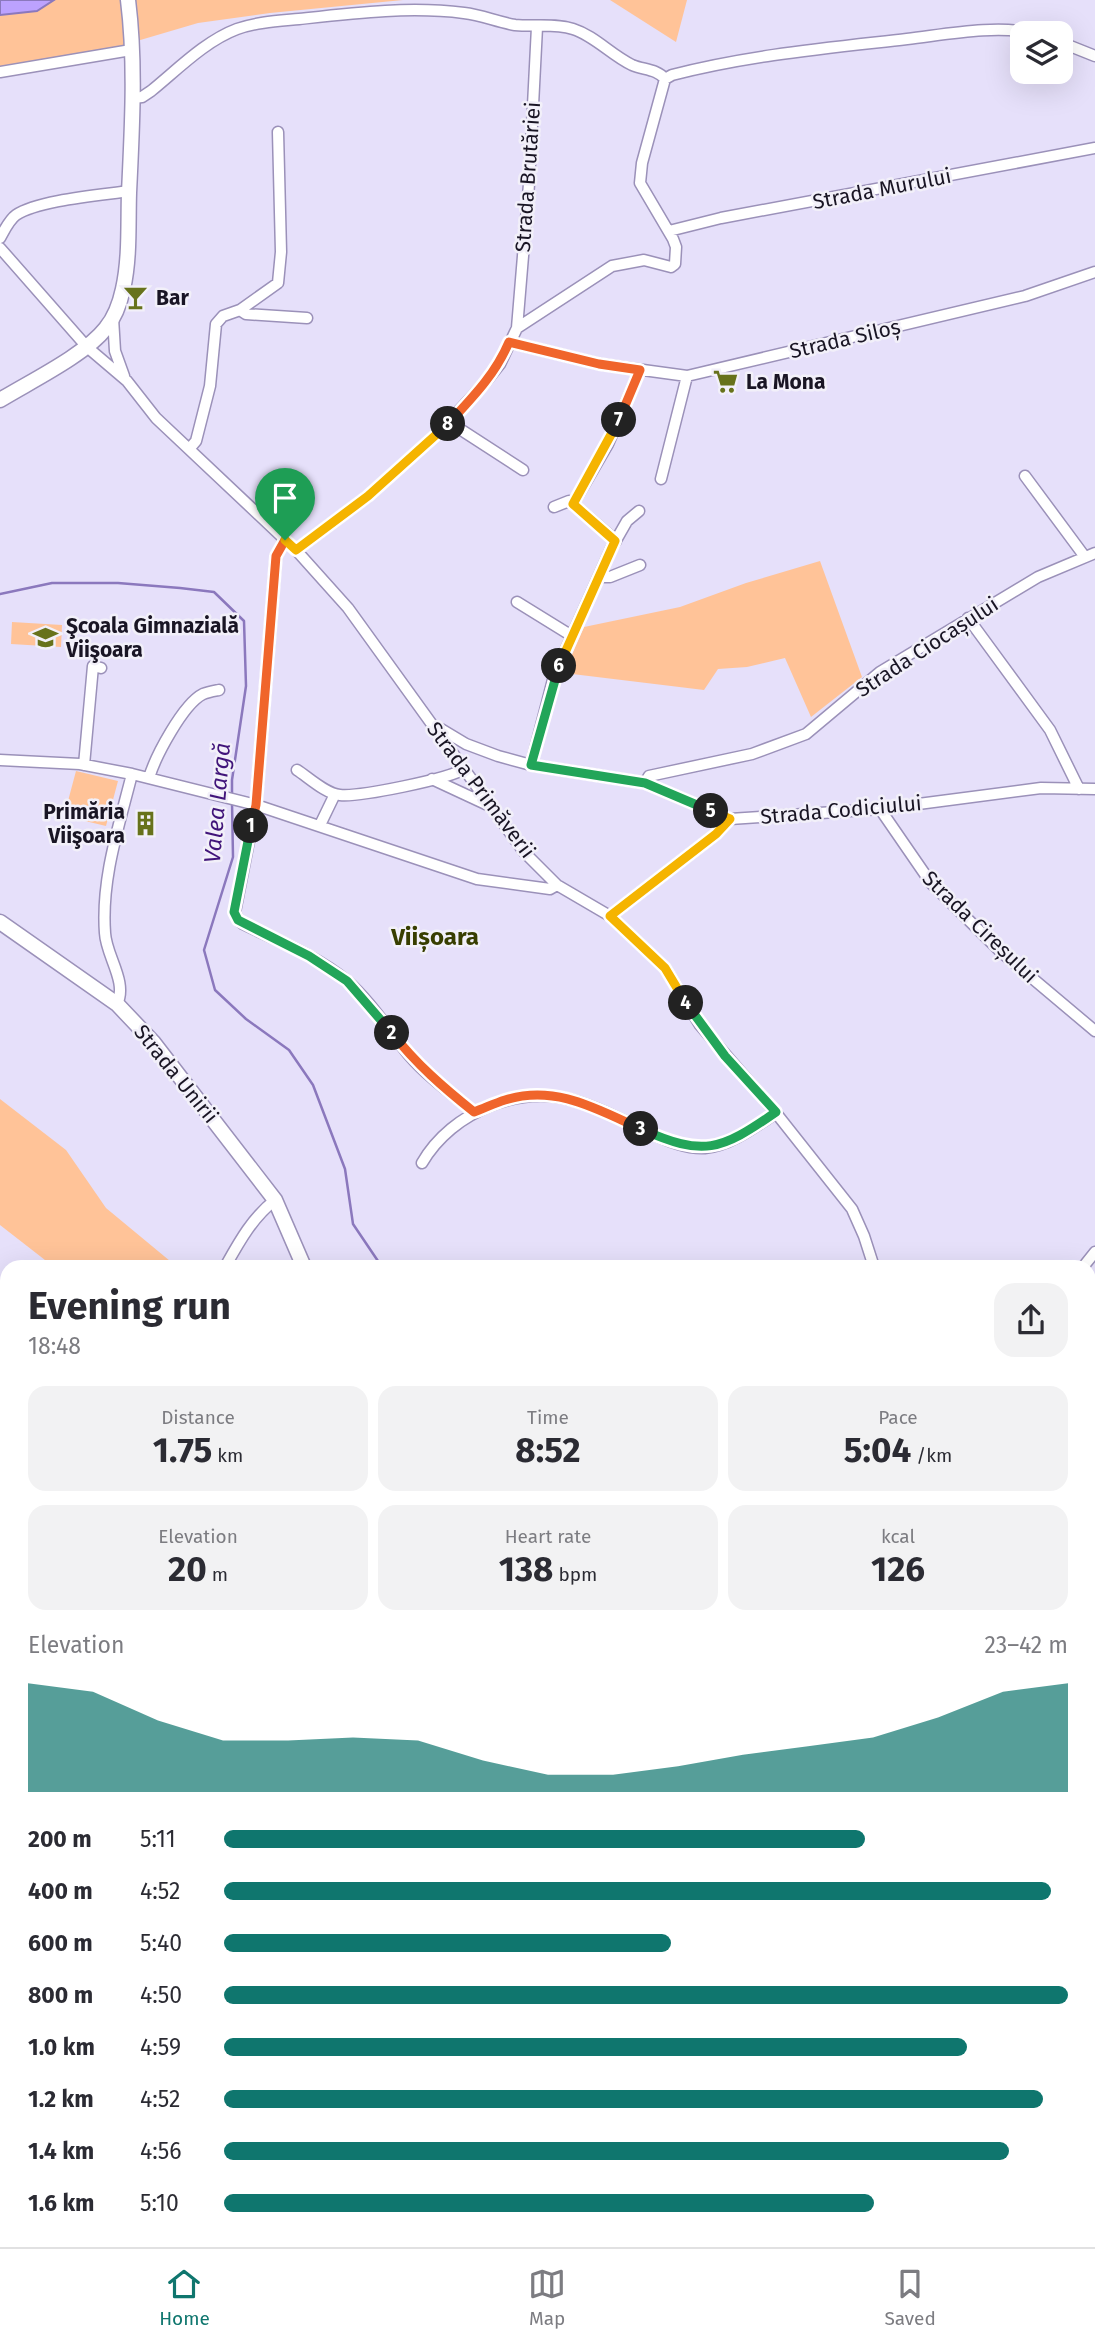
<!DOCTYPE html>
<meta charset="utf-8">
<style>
body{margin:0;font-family:"Fira Sans",sans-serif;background:#f2f2f3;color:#2b2b33;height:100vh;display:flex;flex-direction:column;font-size:26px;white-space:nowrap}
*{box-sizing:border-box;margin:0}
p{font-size:23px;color:#7c7c81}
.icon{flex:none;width:38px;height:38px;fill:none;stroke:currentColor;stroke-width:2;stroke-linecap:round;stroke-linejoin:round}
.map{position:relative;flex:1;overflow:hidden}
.sheet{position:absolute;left:0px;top:1260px;width:1096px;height:987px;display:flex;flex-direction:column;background:#fff;border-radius:21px 21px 0 0;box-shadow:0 7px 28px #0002}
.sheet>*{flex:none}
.fabs{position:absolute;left:1010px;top:21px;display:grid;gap:14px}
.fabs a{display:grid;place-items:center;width:63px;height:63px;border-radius:14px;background:#fff;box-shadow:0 7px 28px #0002;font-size:35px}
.pin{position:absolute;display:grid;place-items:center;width:60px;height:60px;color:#fff;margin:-72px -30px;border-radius:50% 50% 50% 0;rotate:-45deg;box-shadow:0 0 7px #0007}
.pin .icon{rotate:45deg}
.km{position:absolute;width:35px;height:35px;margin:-18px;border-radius:50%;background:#222;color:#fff;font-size:19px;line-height:35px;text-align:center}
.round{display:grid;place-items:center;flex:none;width:74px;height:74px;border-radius:21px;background:#f2f2f3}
.head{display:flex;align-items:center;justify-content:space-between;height:119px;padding:0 28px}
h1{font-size:38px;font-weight:700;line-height:52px}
.stats{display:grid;grid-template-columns:repeat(3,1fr);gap:10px;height:119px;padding:7px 28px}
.stats div{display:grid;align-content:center;border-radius:18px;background:#f2f2f3;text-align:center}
.stats b{font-size:35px;font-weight:700}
.stats small{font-size:19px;font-weight:400}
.stats p{font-size:19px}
.chart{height:196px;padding:14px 28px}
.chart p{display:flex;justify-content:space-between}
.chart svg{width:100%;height:126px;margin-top:7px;fill:#0f766e;opacity:.7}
ul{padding:0 28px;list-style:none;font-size:23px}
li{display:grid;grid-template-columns:112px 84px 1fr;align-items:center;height:52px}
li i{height:18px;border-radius:9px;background:#0f766e}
.menu{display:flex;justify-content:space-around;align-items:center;height:98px;border-top:2px solid #e1e1e2;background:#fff;font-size:19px;color:#7c7c81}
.menu a{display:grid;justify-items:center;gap:4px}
.menu .active{color:#0f766e}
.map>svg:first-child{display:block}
.green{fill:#ffc398}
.water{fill:#bca2fe;stroke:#8b78bd;stroke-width:2}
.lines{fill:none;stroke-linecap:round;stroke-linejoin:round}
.stream{stroke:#8b78bd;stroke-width:2.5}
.minor-casing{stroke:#9b91b9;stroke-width:13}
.major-casing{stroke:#9b91b9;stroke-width:17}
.minor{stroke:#fff;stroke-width:10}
.major{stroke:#fff;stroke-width:14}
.split-1-casing{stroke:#fff;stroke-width:14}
.split-2-casing{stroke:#fff;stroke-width:14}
.split-3-casing{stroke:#fff;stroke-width:14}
.split-4-casing{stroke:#fff;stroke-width:14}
.split-5-casing{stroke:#fff;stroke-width:14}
.split-6-casing{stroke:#fff;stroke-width:14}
.split-7-casing{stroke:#fff;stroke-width:14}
.split-8-casing{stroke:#fff;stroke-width:14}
.split-9-casing{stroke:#fff;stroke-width:14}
.split-1{stroke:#f0652b;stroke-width:9}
.split-2{stroke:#22a559;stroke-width:9}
.split-3{stroke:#f0652b;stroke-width:9}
.split-4{stroke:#22a559;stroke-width:9}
.split-5{stroke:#f5b400;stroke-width:9}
.split-6{stroke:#22a559;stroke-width:9}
.split-7{stroke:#f5b400;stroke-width:9}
.split-8{stroke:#f0652b;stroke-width:9}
.split-9{stroke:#f5b400;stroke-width:9}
.labels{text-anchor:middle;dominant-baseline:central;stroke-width:5;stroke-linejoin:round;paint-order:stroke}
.street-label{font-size:21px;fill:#191524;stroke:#f2f0f9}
.poi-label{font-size:21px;font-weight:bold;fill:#191524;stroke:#f2f0f9;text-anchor:start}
.water-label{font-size:23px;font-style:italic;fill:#41157a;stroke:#f2f0f9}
.quarter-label{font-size:24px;font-weight:bold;fill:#383e00;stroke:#f2f0f9}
</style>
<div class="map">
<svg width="1095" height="2247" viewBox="0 0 1095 2247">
<rect width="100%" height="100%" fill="#e6e0fa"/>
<path class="green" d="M54,0H403L270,13L198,23L120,46L0,73V15L37,11Z
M610,0H687L676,42Z
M820,561L862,677L811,717L785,658L747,667L718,669L704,690L564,673L584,627L680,607L746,583Z
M12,622L62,625L61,647L11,644Z
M76,771L118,781L106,826L64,816Z
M0,1099L66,1150L106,1208L170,1261L167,1267H54L0,1225Z
M0,1684H7V2240H129L128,2247H0Z"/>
<path class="water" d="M0,0H54L37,11L0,15Z"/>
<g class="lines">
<path class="stream" d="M0,594L52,583H118L180,588L214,592L244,621L246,686L232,780V796
M232,802L233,857L204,950L215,990L246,1019L289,1050L313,1085L345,1169L353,1224L382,1267
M1088,1936L1095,1932
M494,2240L495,2247"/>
<defs>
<path id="minor" d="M1060,42L1095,56
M0,72L131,50
M665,79L672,75C749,55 828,48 907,39C949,34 993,25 1035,33
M133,98L142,97L151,91C177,70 205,41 237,29C257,22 278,21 299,19C353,13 410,6 464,13C482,15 497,22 515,25C535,27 554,23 573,29C595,36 611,55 632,65C644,70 657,69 665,79
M669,231L721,218L1095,148
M0,238C4,231 9,220 16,215C38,200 102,195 129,191
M0,248L87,347L127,381L156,418L296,550L348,608L524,852L557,885L610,916L665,968L700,1025L776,1113L852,1209L864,1236L874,1267
M240,310L246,314L307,318
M113,318L115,351L124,376
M517,328L529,184L537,27
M509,342L599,364L687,376L1025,296L1095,272
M449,422L523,470
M190,448L196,441L210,386L216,324L223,316L240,310L278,283L281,252L278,132
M1025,476L1085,557
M661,479L687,376
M573,504L608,444L640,370
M554,507L569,501L572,503L616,541
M285,540L276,556L256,805L235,912L238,920L243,924C278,941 317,956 347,981C371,1002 389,1031 409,1055C428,1077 452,1094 474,1112
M296,550L368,496L442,429L484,384L500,364L517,328L612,266L644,260L671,267L675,264L676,247L673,239L640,183L642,163L665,79
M599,577H610L640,565
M517,602L572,636
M968,618L1050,730L1079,789
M435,729H441L466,744L498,756L531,765L645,783L730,819L880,809L1041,788L1095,789
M0,760L80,764L132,774L256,805L477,879L550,889L557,885
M84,765L93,666L101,668
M531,765L554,676L611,549L627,521L639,511
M297,770C308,777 326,794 340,795C360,797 448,779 464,769
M149,778C155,757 183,704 203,694C208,692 214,691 219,690
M432,779L490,806
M645,783L649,776L752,754L806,734L880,672L1038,577L1095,553
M880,809L931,883L1000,951L1095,1031
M320,825L335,794
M610,916L716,834L730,819
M117,1004C128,982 106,956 105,933C101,879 119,826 132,774
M422,1163C437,1137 462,1117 490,1106C553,1081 592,1106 648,1132C666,1140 685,1149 705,1148C730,1146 756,1126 776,1113
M225,1267C239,1242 252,1218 275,1200
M1083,1267L1095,1252
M1088,1527L1095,1522
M1088,1715L1095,1724
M1088,1981L1095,1979
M236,2240L237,2247
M349,2240L368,2247
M597,2247L600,2240
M820,2247L825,2240"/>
<path id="major" d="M0,400C31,381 85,355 106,328C115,317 120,303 123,289C130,258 128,224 129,193C132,128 136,64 128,0
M0,922L117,1004L153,1042L275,1200L304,1267
M186,2247L190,2240"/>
</defs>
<use href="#minor" class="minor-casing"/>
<use href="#major" class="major-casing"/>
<use href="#minor" class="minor"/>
<use href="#major" class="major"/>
</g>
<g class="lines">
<defs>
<path id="split-1" d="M251,826L256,805L276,556L285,540"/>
<path id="split-2" d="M251,826L234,912L238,920L309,956L347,981L392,1033"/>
<path id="split-3" d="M392,1033C416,1064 444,1088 474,1112C485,1108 495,1103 505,1100C555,1084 597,1109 641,1129"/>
<path id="split-4" d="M641,1129C704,1157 720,1151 776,1112L725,1056L686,1003"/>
<path id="split-5" d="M686,1003L665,968L610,916L716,834L730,819L711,811"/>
<path id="split-6" d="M559,666L531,765L645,783L711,811"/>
<path id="split-7" d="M559,666L615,541L573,504L619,420"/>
<path id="split-8" d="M448,424C472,398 495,375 509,342L599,364L640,370L619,420"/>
<path id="split-9" d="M285,540L296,550L368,496L448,424"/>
</defs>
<use href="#split-1" class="split-1-casing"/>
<use href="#split-2" class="split-2-casing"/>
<use href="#split-3" class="split-3-casing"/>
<use href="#split-4" class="split-4-casing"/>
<use href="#split-5" class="split-5-casing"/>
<use href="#split-6" class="split-6-casing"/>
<use href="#split-7" class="split-7-casing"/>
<use href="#split-8" class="split-8-casing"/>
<use href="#split-9" class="split-9-casing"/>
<use href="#split-1" class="split-1"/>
<use href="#split-2" class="split-2"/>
<use href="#split-3" class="split-3"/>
<use href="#split-4" class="split-4"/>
<use href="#split-5" class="split-5"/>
<use href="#split-6" class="split-6"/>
<use href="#split-7" class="split-7"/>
<use href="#split-8" class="split-8"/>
<use href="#split-9" class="split-9"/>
</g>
<defs>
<symbol id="bar-bare" viewBox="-9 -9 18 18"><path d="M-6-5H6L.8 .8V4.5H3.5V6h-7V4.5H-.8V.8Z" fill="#67721b" stroke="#f2f0f9" stroke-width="2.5" paint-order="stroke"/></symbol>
<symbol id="supermarket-bare" viewBox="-9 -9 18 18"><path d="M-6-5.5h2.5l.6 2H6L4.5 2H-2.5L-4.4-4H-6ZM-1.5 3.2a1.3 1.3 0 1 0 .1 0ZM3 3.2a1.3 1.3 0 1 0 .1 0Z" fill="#67721b" stroke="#f2f0f9" stroke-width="2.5" paint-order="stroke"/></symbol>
<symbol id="school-bare" viewBox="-9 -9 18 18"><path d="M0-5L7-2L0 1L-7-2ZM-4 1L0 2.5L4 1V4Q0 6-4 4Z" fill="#67721b" stroke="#f2f0f9" stroke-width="2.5" paint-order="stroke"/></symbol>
<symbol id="building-bare" viewBox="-9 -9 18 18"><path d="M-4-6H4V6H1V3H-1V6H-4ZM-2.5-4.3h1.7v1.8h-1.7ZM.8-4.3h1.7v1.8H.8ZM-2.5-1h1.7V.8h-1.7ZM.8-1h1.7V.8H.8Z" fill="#67721b" stroke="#f2f0f9" stroke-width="2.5" paint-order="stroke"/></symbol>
</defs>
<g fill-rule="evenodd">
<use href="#bar-bare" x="118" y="280" width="35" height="35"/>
<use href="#supermarket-bare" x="708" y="364" width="35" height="35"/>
<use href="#school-bare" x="28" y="620" width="35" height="35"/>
<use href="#building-bare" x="128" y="806" width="35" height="35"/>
</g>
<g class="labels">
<g class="street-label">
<text transform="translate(528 177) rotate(-86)">Strada Brutăriei</text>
<text transform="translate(882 189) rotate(-11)">Strada Murului</text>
<text transform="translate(845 339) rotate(-13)">Strada Siloș</text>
<text transform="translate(927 647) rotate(-33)">Strada Ciocașului</text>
<text transform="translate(481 790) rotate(53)">Strada Primăverii</text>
<text transform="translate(841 810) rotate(-5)">Strada Codiciului</text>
<text transform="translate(980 927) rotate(44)">Strada Cireșului</text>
<text transform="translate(176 1074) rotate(51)">Strada Unirii</text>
</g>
<g class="poi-label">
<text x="156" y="298">Bar</text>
<text x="746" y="382">La Mona</text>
<text x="66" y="626">Şcoala Gimnazială<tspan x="66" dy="24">Viişoara</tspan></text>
<text x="125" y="812" text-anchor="end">Primăria<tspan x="125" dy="24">Viişoara</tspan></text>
</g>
<g class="water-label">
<text transform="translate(217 803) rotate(-85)">Valea Largă</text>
</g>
<g class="quarter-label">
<text x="435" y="937">Viișoara</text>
</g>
</g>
</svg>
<div class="fabs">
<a><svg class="icon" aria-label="layers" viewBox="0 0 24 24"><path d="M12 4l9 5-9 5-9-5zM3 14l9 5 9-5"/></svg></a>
</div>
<div class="pin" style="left:285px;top:540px;background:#1e9e55"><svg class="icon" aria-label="arrive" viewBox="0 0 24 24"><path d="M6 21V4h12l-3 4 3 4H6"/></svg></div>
<b class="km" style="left:251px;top:826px">1</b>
<b class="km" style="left:392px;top:1033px">2</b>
<b class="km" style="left:641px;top:1129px">3</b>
<b class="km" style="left:686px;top:1003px">4</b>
<b class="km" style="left:711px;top:811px">5</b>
<b class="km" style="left:559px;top:666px">6</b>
<b class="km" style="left:619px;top:420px">7</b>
<b class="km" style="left:448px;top:424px">8</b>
<section class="sheet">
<div class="head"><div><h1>Evening run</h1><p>18:48</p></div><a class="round"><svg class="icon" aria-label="share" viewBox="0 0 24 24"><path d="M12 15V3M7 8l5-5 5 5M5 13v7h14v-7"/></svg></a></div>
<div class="stats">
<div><p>Distance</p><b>1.75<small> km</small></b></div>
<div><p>Time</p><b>8:52</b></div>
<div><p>Pace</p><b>5:04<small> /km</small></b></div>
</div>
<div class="stats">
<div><p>Elevation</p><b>20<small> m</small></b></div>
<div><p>Heart rate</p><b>138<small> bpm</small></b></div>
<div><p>kcal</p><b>126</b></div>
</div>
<div class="chart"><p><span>Elevation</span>23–42 m</p>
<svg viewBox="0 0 160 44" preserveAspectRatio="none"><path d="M0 44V6L10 9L20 19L30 26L40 26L50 25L60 26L70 33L80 38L90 38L100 35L110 31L120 28L130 25L140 18L150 9L160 6V44z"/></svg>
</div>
<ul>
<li><b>200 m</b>5:11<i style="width:76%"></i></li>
<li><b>400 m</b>4:52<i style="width:98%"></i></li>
<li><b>600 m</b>5:40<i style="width:53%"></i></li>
<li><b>800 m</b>4:50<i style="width:100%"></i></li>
<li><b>1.0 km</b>4:59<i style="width:88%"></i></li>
<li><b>1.2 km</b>4:52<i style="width:97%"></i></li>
<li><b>1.4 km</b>4:56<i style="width:93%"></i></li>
<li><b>1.6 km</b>5:10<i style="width:77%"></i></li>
</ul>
</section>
</div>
<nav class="menu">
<a class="active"><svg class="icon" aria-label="home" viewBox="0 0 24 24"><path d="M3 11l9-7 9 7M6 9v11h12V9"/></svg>Home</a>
<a><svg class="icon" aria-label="map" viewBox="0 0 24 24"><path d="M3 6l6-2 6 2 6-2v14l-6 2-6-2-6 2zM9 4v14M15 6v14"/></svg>Map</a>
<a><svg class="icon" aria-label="saved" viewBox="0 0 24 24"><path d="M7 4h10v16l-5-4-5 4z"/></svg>Saved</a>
</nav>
